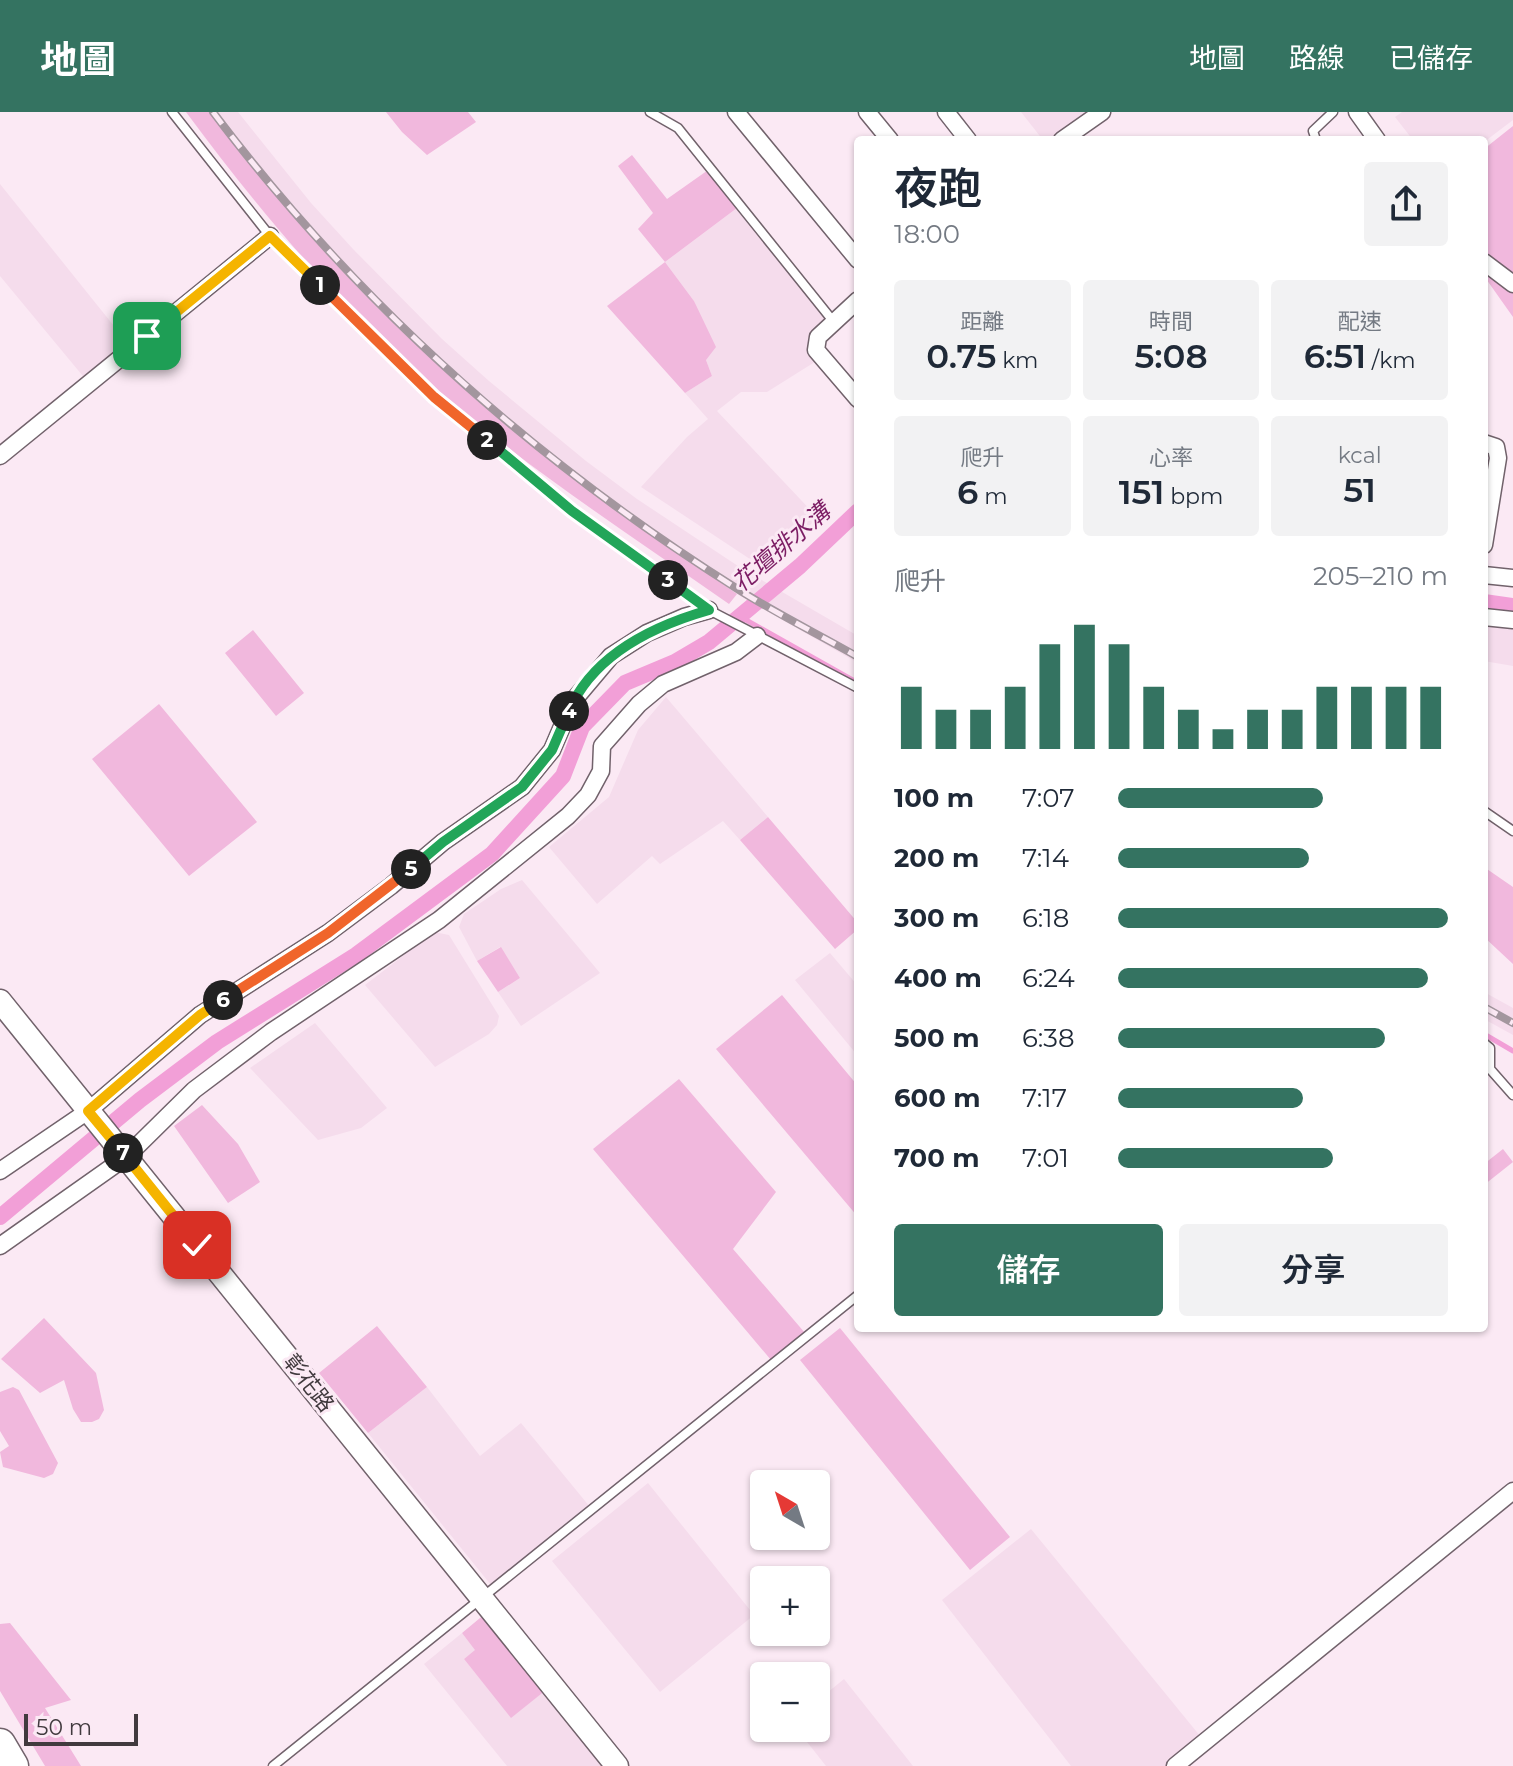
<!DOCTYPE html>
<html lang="zh-TW">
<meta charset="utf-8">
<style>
body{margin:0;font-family:Montserrat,"Noto Sans TC",sans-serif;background:#f2f2f3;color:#1f2937;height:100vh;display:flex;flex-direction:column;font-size:30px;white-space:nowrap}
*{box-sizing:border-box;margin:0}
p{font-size:26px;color:#747a83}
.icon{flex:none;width:44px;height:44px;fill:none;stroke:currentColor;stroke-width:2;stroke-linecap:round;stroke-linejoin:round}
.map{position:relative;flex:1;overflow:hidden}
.sheet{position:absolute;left:854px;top:24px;width:634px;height:1196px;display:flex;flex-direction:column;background:#fff;border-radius:8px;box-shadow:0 2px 6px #0004}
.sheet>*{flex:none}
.needle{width:52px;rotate:321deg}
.buttons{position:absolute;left:750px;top:1358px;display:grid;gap:16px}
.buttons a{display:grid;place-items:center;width:80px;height:80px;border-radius:8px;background:#fff;box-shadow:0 2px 6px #0004;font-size:40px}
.scale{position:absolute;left:24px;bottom:20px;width:114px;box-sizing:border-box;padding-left:8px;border:4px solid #413a3e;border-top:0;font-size:22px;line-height:28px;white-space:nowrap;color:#413a3e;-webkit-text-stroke:6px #fbe9f4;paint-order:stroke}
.pin{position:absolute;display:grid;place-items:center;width:68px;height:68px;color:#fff;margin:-34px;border-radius:16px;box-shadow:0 4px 12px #0006}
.km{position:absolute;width:40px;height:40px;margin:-20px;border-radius:50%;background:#222;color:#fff;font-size:22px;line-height:40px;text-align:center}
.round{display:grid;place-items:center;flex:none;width:84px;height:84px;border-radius:8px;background:#f2f2f3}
.summary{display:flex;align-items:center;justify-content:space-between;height:136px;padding:0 40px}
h1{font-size:44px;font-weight:600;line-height:60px}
.metrics{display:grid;grid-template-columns:repeat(3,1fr);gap:12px;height:136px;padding:8px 40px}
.metrics div{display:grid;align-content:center;border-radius:8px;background:#f2f2f3;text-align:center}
.metrics b{font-size:34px;font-weight:600}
.metrics small{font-size:22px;font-weight:400}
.metrics p{font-size:22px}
.chart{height:224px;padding:16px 40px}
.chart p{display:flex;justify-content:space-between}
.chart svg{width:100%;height:144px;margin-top:8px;stroke:#347361;stroke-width:6}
.cta{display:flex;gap:16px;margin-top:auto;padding:16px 40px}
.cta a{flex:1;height:92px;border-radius:8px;background:#347361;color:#fff;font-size:32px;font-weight:600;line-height:92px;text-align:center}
.cta a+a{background:#f2f2f3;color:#1f2937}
ul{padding:0 40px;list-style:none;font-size:26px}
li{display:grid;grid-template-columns:128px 96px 1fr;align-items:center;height:60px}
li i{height:20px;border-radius:10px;background:#347361}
header{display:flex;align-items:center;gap:48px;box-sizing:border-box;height:112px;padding:0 40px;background:#347361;color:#fff}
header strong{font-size:38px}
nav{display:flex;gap:44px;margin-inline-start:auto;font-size:28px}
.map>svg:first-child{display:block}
.built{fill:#f5dcec}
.green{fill:#f1b8dd}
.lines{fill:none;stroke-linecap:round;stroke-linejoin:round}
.stream{stroke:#f29fd7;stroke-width:5}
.canal{stroke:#f29fd7;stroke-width:16}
.lane-casing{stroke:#71626b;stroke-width:11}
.street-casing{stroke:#71626b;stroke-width:19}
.secondary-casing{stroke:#71626b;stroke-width:25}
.highway-casing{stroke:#71626b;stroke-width:33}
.lane{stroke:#fff;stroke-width:8}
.street{stroke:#fff;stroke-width:16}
.secondary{stroke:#fff;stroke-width:22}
.highway{stroke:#fff;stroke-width:30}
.rail-casing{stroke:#a3969e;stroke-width:8}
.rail{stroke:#fbe9f4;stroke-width:5;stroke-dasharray:15;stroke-linecap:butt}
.split-1-casing{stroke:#fff;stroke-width:16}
.split-2-casing{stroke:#fff;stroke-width:16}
.split-3-casing{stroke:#fff;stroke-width:16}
.split-4-casing{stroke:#fff;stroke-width:16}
.split-5-casing{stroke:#fff;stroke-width:16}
.split-6-casing{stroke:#fff;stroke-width:16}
.split-7-casing{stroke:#fff;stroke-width:16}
.split-8-casing{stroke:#fff;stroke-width:16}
.split-1{stroke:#f5b400;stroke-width:10}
.split-2{stroke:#f0652b;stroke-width:10}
.split-3{stroke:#22a559;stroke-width:10}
.split-4{stroke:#22a559;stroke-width:10}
.split-5{stroke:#22a559;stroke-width:10}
.split-6{stroke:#f0652b;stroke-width:10}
.split-7{stroke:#f5b400;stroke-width:10}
.split-8{stroke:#f5b400;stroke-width:10}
.labels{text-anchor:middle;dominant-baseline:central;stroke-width:6;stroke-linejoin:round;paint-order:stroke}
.street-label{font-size:22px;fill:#413a3e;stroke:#fbe9f4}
.water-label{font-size:24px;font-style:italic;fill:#7c1d64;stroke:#fbe9f4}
</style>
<header>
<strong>地圖</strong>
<nav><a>地圖</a><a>路線</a><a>已儲存</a></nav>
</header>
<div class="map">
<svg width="1513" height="1654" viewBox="0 0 1513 1654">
<rect width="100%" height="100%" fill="#fbe9f4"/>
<path class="built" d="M211,0H238L311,91L353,137L442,227L489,269L586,349L637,387L741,456L858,524V551L737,482L594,381L506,310L432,247L349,164L267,72Z
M1021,0H1096L1055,28H1043Z
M1402,0H1513V8L1484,30V28H1413L1395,5Z
M0,72L130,234L87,269L0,164Z
M741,93L832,205L818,248L767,280H741L717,299L818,406L762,455L641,375L687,325L708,307L685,281L712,264L706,248L694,189L665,150Z
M1485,511L1513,514V554L1484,549Z
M666,585L768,705L740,728L723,709L660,752L652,744L597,792L549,735L609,685L638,618Z
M522,768L600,861L521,914L498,880L520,866L500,835L477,849L459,815L464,802L501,777Z
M434,820L449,823L499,904L497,913L489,922L435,955L365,873Z
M830,841L858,874V944L795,868Z
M1484,880L1513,896V923L1484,907Z
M315,911L387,996L361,1016L318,1028L250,956Z
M427,1275L480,1344L521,1311L590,1395L491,1473L368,1321Z
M648,1371L754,1503L660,1580L552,1449Z
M1031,1417L1205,1630L1175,1654H1071L942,1488Z
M462,1521L476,1538L464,1547L511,1605L551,1574L614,1654H507L424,1552Z
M844,1567L913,1654H826L796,1616H816V1590Z"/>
<path class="green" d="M186,0H211C277,89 351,175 434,249C530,334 633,408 737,482L729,492C624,419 515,348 418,262C331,185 255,93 186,0Z
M386,0H468L476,10L427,43L402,20Z
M1513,14V205L1484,164V37Z
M632,43L667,87L711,56L741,93L665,150L694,189L716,235L706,248L712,264L685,281L607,194L665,150L638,117L653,101L618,54Z
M253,518L304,581L276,604L225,541Z
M159,592L257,710L189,764L92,647Z
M768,705L858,811V817L835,837L740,728Z
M1484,755L1513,775V852L1484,825Z
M501,835L520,866L498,880L477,849Z
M782,883L858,974V1105L716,937Z
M679,967L776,1080L733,1137L805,1221L771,1248L593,1037Z
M202,993L238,1032L260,1070L228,1091L174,1014Z
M1503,1037L1513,1050L1484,1073V1052Z
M44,1206L96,1261L104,1298L99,1307L92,1310H81L73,1297L64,1268L40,1281L1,1247Z
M377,1214L427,1275L368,1321L319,1261Z
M840,1216L1010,1425L970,1458L800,1248Z
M13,1275L19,1278L58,1351L53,1362L44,1366L3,1355L0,1340L9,1334L0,1319V1280Z
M486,1501L551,1574L511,1606L464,1547L475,1538L462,1521Z
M10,1511L71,1588L45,1596L81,1654H45L0,1579V1512Z"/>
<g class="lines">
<path class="stream" d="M739,504L858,571
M1484,922L1513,939"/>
<path class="canal" d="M1484,490L1513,494
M0,1105L140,988L217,930L356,843L492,742L563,664L582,615L625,571L675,550L709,530L800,454L858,399"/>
<defs>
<path id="lane" d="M172,0L270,124L434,285L572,399L709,498L858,576
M650,0L678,16L833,209
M1316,28L1313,19L1333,0
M1484,699L1513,719
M1484,931L1490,936V957L1513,983
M273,1654L858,1183"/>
<path id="street" d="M736,0L858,148
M867,0L890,28
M946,0L968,28
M1357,0L1377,28
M1062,28L1102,0
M1484,150L1513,172
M858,188L818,225L816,238L858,287
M1484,331L1496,335L1498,346L1484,433
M0,344L270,124
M1484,463L1513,466
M1484,505L1513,508
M0,1059L88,999L200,903L328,821L391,774L443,730L522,675L552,638L573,589L611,544L647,521L684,505L709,498
M0,1134L126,1045L194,978L271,920L439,808L568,704L588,683L601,659L602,634L639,592L663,572L736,540L757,524
M1175,1654L1513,1379"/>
<path id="secondary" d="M0,889L617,1654"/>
<path id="highway" d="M0,1632L13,1654"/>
</defs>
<use href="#lane" class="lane-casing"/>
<use href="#street" class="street-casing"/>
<use href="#secondary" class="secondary-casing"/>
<use href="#highway" class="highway-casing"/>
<use href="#lane" class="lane"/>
<use href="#street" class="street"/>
<use href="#secondary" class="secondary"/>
<use href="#highway" class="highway"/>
<defs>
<path id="rail" d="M213,0C356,190 535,349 736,476C775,501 818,522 858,545
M1484,895L1513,911"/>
</defs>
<use href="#rail" class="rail-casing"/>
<use href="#rail" class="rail"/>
</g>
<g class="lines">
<defs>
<path id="split-1" d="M147,224L270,124L320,173"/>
<path id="split-2" d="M320,173L434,285L487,328"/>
<path id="split-3" d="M487,328L572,399L668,468"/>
<path id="split-4" d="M569,599C593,543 653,514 709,498L668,468"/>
<path id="split-5" d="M411,757L443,730L522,675L552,638L569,599"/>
<path id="split-6" d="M223,888L328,821L411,757"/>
<path id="split-7" d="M123,1041L88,999L200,903L223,888"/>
<path id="split-8" d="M123,1041L197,1133"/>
</defs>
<use href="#split-1" class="split-1-casing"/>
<use href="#split-2" class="split-2-casing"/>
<use href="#split-3" class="split-3-casing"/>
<use href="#split-4" class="split-4-casing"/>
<use href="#split-5" class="split-5-casing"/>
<use href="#split-6" class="split-6-casing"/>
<use href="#split-7" class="split-7-casing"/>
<use href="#split-8" class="split-8-casing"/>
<use href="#split-1" class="split-1"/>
<use href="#split-2" class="split-2"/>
<use href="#split-3" class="split-3"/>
<use href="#split-4" class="split-4"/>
<use href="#split-5" class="split-5"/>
<use href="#split-6" class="split-6"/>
<use href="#split-7" class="split-7"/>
<use href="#split-8" class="split-8"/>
</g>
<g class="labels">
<g class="street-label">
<text transform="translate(309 1271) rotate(52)">彰花路</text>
</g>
<g class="water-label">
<text transform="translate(781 435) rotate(-41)">花壇排水溝</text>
</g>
</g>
</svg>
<div class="buttons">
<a><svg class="needle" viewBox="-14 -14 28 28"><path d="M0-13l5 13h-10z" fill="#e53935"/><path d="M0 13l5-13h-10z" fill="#747a83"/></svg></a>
<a>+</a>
<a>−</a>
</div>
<div class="scale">50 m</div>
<div class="pin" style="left:147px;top:224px;background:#1e9e55"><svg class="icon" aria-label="arrive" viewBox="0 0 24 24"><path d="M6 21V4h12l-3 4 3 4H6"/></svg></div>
<div class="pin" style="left:197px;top:1133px;background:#d93025"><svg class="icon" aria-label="check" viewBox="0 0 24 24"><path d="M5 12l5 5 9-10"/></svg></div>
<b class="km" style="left:320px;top:173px">1</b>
<b class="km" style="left:487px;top:328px">2</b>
<b class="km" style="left:668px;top:468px">3</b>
<b class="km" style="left:569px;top:599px">4</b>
<b class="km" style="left:411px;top:757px">5</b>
<b class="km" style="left:223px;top:888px">6</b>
<b class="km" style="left:123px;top:1041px">7</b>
<section class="sheet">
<div class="summary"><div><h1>夜跑</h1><p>18:00</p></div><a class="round"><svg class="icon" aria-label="share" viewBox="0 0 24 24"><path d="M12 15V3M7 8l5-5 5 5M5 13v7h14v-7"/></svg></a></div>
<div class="metrics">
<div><p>距離</p><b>0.75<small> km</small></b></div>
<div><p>時間</p><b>5:08</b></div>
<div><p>配速</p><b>6:51<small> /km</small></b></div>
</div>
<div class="metrics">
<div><p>爬升</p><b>6<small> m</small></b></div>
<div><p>心率</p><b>151<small> bpm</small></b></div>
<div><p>kcal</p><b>51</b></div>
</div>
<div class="chart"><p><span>爬升</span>205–210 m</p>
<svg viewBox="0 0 160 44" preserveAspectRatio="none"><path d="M5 44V25M15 44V32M25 44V32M35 44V25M45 44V12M55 44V6M65 44V12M75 44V25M85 44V32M95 44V38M105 44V32M115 44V32M125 44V25M135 44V25M145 44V25M155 44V25"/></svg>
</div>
<ul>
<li><b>100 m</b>7:07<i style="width:62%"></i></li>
<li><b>200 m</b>7:14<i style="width:58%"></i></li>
<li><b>300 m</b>6:18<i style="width:100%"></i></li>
<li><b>400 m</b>6:24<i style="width:94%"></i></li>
<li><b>500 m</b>6:38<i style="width:81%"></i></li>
<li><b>600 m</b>7:17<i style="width:56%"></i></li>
<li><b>700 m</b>7:01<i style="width:65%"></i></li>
</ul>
<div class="cta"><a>儲存</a><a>分享</a></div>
</section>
</div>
